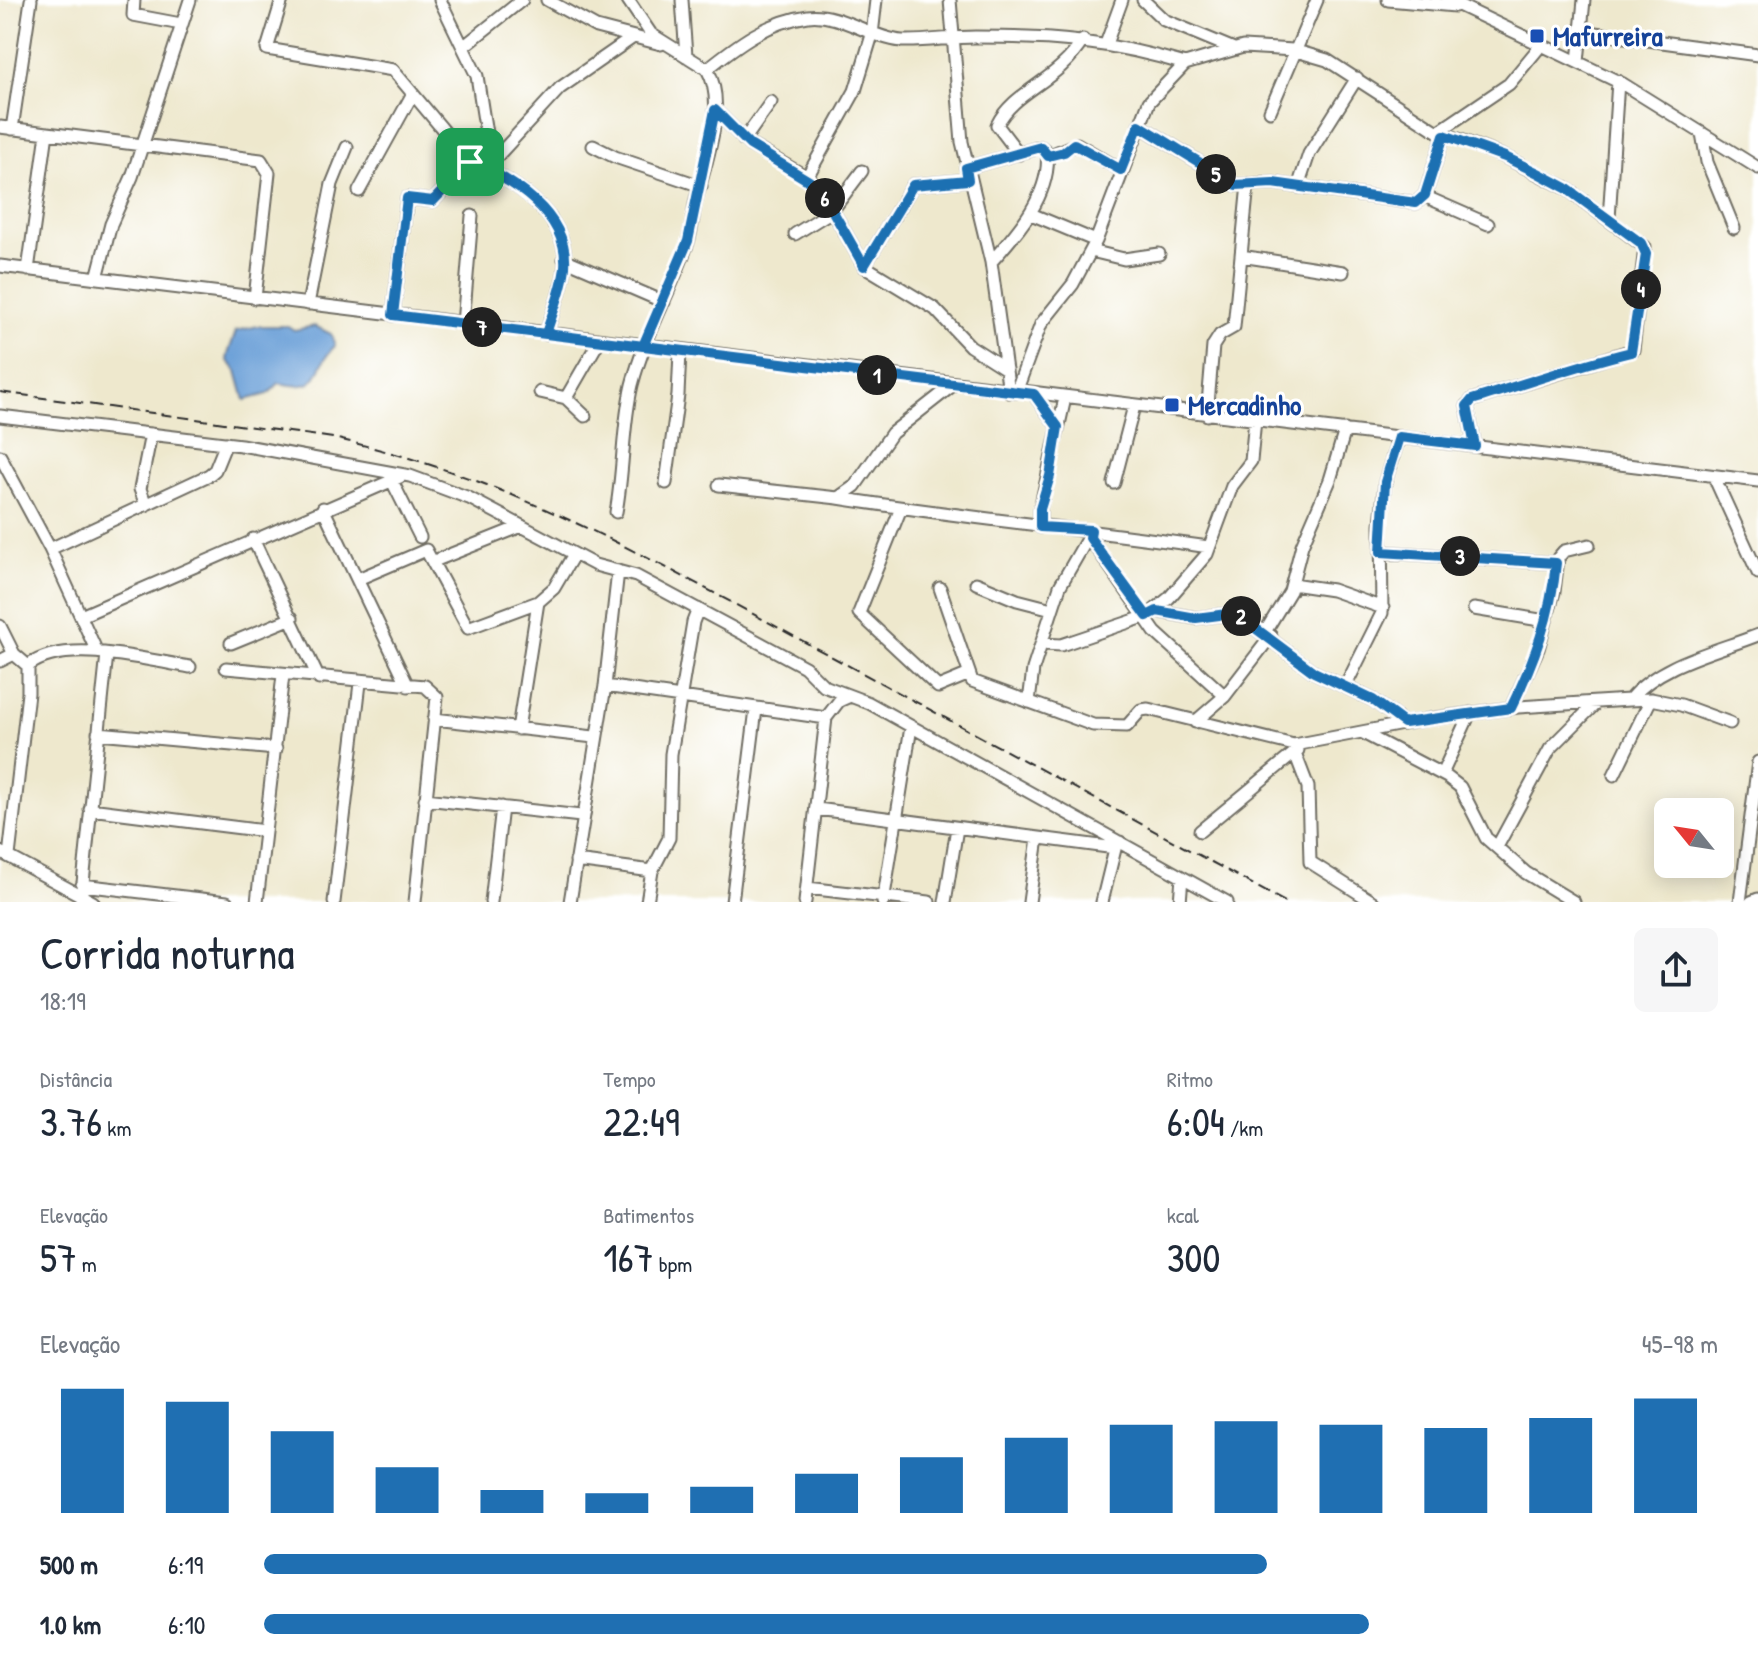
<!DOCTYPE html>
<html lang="pt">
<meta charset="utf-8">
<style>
body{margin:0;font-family:"Patrick Hand",sans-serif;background:#f6f6f7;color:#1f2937;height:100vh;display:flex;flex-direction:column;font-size:30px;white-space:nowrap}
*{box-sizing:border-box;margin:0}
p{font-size:26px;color:#747a83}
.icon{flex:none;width:44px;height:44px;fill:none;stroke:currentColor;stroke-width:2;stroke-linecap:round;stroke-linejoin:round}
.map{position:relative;height:902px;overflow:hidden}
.sheet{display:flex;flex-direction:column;background:#fff;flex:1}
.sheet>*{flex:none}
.needle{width:52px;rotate:300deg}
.controls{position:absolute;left:1654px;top:798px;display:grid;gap:16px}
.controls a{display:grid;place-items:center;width:80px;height:80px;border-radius:12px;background:#fff;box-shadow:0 4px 20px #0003;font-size:40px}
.pin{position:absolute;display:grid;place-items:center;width:68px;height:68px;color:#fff;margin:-34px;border-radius:16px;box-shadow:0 4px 12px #0006}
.km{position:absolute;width:40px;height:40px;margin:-20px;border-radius:50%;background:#222;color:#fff;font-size:22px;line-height:40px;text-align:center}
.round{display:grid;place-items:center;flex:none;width:84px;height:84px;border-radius:12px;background:#f6f6f7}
.head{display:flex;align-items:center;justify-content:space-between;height:136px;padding:0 40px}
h1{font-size:44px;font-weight:600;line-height:60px}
.stats{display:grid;grid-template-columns:repeat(3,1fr);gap:12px;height:136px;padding:8px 40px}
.stats div{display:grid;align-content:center}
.stats b{font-size:40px;font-weight:600}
.stats small{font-size:22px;font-weight:400}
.stats p{font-size:22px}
.chart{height:224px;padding:16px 40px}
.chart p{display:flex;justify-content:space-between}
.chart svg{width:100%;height:144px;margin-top:8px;stroke:#1f6fb2;stroke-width:6}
ul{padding:0 40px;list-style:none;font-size:26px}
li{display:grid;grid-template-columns:128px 96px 1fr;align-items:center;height:60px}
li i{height:20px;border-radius:10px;background:#1f6fb2}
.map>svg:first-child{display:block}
.water{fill:#6ca0d8;stroke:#4c6682;stroke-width:2}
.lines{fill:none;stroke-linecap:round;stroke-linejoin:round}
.minor-casing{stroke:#6f6d64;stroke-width:15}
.minor{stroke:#fff;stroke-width:11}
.rail{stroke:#2b2b2b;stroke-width:2;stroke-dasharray:12 6;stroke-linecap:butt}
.route-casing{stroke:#fff;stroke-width:16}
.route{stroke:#1f6fb2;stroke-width:10}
.transit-dot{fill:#1a4fb4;stroke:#fff;stroke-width:3}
.labels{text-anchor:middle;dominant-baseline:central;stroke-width:6;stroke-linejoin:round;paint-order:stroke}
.transit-label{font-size:28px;font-weight:bold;fill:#164399;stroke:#fff;text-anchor:start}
</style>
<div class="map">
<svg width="1758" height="902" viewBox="0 0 1758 902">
<rect width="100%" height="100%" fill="#fff"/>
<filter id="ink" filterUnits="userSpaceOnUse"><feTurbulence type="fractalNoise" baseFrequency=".0125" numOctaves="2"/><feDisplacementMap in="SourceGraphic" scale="16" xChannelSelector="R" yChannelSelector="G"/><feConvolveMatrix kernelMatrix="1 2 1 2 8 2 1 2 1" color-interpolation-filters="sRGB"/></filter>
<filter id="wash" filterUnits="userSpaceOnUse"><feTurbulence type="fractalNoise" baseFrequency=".006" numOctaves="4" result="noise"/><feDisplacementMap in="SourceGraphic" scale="32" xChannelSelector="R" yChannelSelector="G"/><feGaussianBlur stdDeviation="1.8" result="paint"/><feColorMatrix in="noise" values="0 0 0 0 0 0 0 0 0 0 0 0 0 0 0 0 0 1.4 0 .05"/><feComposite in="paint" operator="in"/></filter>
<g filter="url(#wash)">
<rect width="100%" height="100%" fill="#eee8cd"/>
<path class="water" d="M258,326H288L294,330L315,326L331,334L335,346C312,366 327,394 279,383L268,394L245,400L237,371L227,360C228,350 233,342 236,331Z"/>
</g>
<g filter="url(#ink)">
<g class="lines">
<defs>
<path id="minor" d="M134,0L133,15L181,24
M282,0L267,49L393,70L470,162
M440,0L477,76L491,165
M547,0L596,27L661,44
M682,0L686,56
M876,0L872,35L855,91L807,177L819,187L864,266L935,309L970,346L1006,369
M950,0L962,142L991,262L1009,392
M1143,0L1164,20L1234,49
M1388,0L1455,6
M1448,0L1623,84L1758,168
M1581,31L1758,55
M1106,44L1122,0
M463,47L522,0
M1578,62L1584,0
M707,69C738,44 767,22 808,16C839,12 870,38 902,41C926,42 950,37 975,37C1053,37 1109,41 1185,64
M715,110L750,145L807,177
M1270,111L1317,0
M1139,125L1236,185L1273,183L1416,203L1425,195L1444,135
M0,127L261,160L269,173L255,298
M12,129L31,0
M1438,132L1509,84L1542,44
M1702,133L1707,162L1734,228
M744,140L771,102
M593,146L615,157L701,186
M1019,154L997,125C1014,90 1058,82 1083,40
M1048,156L1077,144L1121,170
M491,163L560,88L632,38
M966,168L1041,147L1047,152C1052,194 1017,233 991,262
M1298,187L1309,154L1357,78
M359,191L412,95
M1424,196L1488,224
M1031,214L1096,241
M1609,219L1618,81
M795,234L832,211L862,171
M1091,251L1124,259L1159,254
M1241,256L1343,272
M564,259L664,302
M0,266L1758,481
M864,266L913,185L968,180
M28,270L47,133
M97,278L111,224L132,177L190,0
M308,304L332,184L347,147
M393,315L407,198L433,201L470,162C512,179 569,214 565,267C563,289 552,313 546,334
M463,324L472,216
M540,392L566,398L599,341
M1016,392L1041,324L1073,284L1096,241L1149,102L1185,64L1243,47L1293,50L1327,60L1435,130L1505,157L1566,188L1645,247L1633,350L1472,400L1467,406L1475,446
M1034,394L1058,427
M566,398L585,416
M1207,415L1213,346L1220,335L1234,327L1248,184
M0,416L241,445L410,476L469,498L595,565L636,576L805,667L824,686L869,703L1227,902
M0,456L50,549L97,652
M1714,477L1758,573
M391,479L420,537
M666,483L678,395L680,352
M1114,483L1134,406
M719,485L838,498L855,486L892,433L953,385
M838,498C962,518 1085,529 1209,547
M146,505L140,489L151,434
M323,508L408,686
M901,508L859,613L938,687L967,675
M616,512C624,469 622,427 632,385C645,335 671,291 688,242C692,229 693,214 696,200C705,163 728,105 707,69L651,34L628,0
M1040,527V509L1065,398
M1090,538L1155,632L1225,696
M253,539L319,679
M50,549L209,475L215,470L226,443
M1381,552L1556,563
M434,561L522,526
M358,579L426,550L468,628L538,602
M976,583L1017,600L1052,609
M1292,584L1332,590L1383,608
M940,588L972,681L1093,725L1127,726L1141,710L1148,709L1294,745L1429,719L1518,707L1629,700L1651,699L1681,705L1730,723
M1474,609L1546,621
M1157,611L1196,618L1235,613L1314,672L1373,700L1404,723
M81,616L400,477
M0,626L14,654
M1265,632L1290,591L1302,545L1330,480L1345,430
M231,643L292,618
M1043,644L1061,645L1147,616L1169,598L1207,554L1232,486L1251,461L1255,419
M0,661L14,654L28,666
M28,666C65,637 145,660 190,667
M226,668L425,686L437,697L415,902
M605,686L826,718
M1345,687L1382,613L1381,525L1385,482L1399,437
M1629,700C1660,663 1715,652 1758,635
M1029,702L1033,669L1060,586L1091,532
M1511,708L1538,649L1554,592L1558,558L1564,551L1589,545
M434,719L594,737
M1195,722L1225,696L1271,636
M518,729L538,602L554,588L574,554
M98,733L276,749
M1363,733L1447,777L1460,787L1486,838L1526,873L1574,902
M1295,753L1308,787L1310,862L1373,902
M1442,774L1470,713
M1614,775L1651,699
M425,799L581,816
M90,809L265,831
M817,809L1108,847L1120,842
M1200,831L1298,750
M1497,847L1550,749L1597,702
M0,852L93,902
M9,856L28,693V666
M576,861L652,871
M82,885L227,902
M807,888L929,902
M81,902L107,654
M257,902L283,675
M334,902L360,683
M491,902L502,807
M570,902L605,686L618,571
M647,902L652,871L669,838L671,754L693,622L698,609
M732,902L756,709
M805,902L826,718L839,701L848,697
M883,902L911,727
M945,902L957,828
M1029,902L1038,838
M1102,902L1115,849
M1180,902L1182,877
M1740,902L1758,762
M1751,902L1758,899"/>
</defs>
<use href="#minor" class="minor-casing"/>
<use href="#minor" class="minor"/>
<path class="rail" d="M0,392L333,438C509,477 655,561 812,646C970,731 1127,816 1285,902"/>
</g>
</g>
<g class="lines" filter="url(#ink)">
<defs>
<path id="route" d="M470,162C512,179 569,214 565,267C563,289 552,313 546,334L1034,394L1058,427L1050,476L1040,509V527L1091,530L1090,538L1147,616L1157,611L1196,618L1235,613L1314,672L1373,700L1404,723L1511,708C1534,661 1551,616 1556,563L1381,552L1385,482L1399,437L1475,446L1467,406L1472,400C1525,384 1577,365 1631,352L1646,254L1641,243L1566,188L1538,173L1505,157L1444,135L1425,195L1416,203L1273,183L1236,185L1139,125L1121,170L1074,144L1064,152L1048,156L1041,147L966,168L968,180L913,185L864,266L819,187L750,145L715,110L688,241L643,346L555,335L546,334L393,315L407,198L433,201L470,162"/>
</defs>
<use href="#route" class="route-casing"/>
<use href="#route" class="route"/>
</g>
<g class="transit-dot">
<rect x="1529" y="28" width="16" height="16" rx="4"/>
<rect x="1164" y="397" width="16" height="16" rx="4"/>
</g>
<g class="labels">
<g class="transit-label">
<text x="1553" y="36">Mafurreira</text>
<text x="1188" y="405">Mercadinho</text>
</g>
</g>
</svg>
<div class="controls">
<a><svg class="needle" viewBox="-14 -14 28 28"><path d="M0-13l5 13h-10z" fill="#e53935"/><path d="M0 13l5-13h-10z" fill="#747a83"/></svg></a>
</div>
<div class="pin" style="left:470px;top:162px;background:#1e9e55"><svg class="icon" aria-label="arrive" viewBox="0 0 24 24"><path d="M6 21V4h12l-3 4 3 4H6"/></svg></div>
<b class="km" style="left:877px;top:375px">1</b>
<b class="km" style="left:1241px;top:616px">2</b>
<b class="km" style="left:1460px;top:556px">3</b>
<b class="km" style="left:1641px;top:289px">4</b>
<b class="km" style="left:1216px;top:174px">5</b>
<b class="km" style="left:825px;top:198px">6</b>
<b class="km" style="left:482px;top:327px">7</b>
</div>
<section class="sheet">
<div class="head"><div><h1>Corrida noturna</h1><p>18:19</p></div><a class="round"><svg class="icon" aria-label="share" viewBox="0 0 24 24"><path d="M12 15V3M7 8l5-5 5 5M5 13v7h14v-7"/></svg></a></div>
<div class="stats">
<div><p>Distância</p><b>3.76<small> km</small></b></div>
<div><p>Tempo</p><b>22:49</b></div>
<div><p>Ritmo</p><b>6:04<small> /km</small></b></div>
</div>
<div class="stats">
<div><p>Elevação</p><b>57<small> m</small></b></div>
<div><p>Batimentos</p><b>167<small> bpm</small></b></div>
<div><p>kcal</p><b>300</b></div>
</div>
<div class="chart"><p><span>Elevação</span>45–98 m</p>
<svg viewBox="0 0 160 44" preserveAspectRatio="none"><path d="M5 44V6M15 44V10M25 44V19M35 44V30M45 44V37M55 44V38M65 44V36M75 44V32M85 44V27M95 44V21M105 44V17M115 44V16M125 44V17M135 44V18M145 44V15M155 44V9"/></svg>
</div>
<ul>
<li><b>500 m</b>6:19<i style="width:69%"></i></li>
<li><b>1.0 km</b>6:10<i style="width:76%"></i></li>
</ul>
</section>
